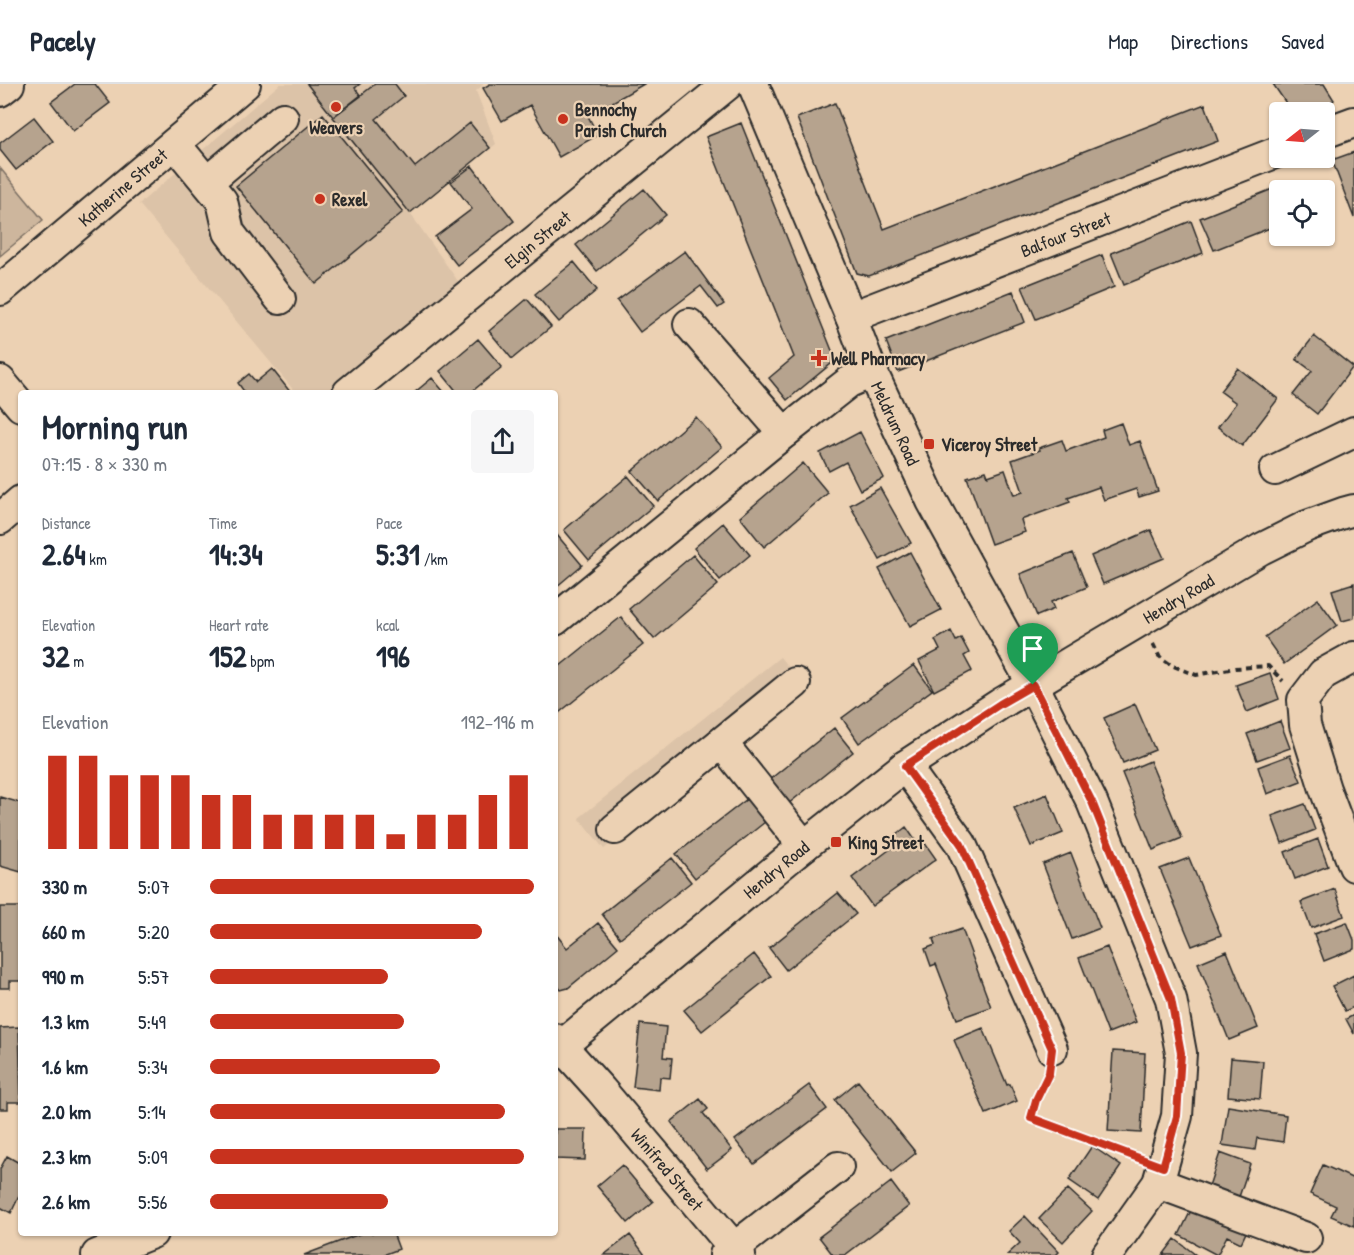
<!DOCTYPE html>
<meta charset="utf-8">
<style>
body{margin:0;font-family:"Patrick Hand",sans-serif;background:#f6f6f7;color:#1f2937;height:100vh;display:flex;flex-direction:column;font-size:22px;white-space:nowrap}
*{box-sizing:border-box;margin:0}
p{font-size:20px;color:#747a83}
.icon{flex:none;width:33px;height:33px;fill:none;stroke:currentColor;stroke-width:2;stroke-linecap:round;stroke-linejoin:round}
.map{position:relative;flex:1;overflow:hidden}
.drawer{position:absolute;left:18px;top:306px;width:540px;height:846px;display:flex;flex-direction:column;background:#fff;border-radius:6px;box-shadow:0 2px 4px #0004}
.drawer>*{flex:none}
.needle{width:39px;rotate:253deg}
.buttons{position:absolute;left:1269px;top:18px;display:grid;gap:12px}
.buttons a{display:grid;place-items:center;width:66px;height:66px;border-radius:6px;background:#fff;box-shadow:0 2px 4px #0004;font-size:30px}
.pin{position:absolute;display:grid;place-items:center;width:51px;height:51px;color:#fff;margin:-62px -26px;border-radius:50% 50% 50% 0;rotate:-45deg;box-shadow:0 0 6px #0007}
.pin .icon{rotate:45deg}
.round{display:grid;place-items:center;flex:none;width:63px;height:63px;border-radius:6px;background:#f6f6f7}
.summary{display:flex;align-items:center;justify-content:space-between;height:102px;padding:0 24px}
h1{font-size:33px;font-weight:700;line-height:45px}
.figures{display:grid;grid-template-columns:repeat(3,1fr);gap:9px;height:102px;padding:6px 24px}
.figures div{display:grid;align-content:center}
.figures b{font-size:30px;font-weight:700}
.figures small{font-size:16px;font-weight:400}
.figures p{font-size:16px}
.chart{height:168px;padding:12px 24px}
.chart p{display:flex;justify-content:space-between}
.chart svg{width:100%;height:108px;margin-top:6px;stroke:#c8321e;stroke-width:6}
ul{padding:0 24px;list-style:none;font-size:20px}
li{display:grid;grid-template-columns:96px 72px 1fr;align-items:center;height:45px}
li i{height:15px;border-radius:8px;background:#c8321e}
header{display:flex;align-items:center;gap:36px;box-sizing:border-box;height:84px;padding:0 30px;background:#fff;border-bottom:2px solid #e0e1e3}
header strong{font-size:28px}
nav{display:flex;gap:33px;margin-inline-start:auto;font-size:21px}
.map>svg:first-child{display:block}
.built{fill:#dcc3a8}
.green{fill:#cdb69d;stroke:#7c7064;stroke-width:1.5}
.building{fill:#b6a38e;stroke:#2b2b2b;stroke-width:1.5}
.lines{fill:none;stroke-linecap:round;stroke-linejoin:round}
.minor-casing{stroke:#2b2b2b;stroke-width:34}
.path{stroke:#2b2b2b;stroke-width:4;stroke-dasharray:6 4.5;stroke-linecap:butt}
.minor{stroke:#ecd1b3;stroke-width:30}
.route-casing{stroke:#fff;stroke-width:12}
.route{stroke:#c8321e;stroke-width:8}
.poi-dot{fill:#c8321e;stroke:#ecd1b3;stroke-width:2}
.labels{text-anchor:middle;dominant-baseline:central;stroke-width:4.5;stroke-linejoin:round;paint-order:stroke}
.poi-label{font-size:18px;font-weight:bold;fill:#2b2b2b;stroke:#ecd1b3;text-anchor:start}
.street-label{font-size:18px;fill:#2b2b2b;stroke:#ecd1b3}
</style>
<header>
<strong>Pacely</strong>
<nav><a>Map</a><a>Directions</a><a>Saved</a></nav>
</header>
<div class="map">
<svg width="1354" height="1171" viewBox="0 0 1354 1171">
<rect width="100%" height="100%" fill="#ecd1b3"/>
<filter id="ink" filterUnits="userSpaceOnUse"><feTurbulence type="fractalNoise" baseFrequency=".0167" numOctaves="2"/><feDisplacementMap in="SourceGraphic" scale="12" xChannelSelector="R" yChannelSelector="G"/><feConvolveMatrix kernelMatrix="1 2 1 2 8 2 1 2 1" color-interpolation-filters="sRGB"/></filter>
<g filter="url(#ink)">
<path class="built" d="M280,0H484L476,7L496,60L410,129L460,200L327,309H296L139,120Z
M780,573L805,604L604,765L579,734Z"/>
<path class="green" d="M0,84L43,136L0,172Z"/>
<path class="building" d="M75,0H95L110,19L73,47L51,18Z
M307,0H360L355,4L361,12L333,33Z
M375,0H395L404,12L376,35L415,83L470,39L490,64L410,129L333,33Z
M490,0H644L588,32L598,51L559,73L530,21L502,37L483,4Z
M1273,0H1324L1334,16L1315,28H1292Z
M835,19L884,145L1205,20L1218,57L869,192L857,189L797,34Z
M323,30L403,128L316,200L236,102Z
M34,33L53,57L16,86L0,66V59Z
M741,39L833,269L832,279L787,316L769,294L794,273L706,53Z
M1354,68V134L1332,76Z
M472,82L514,137L457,181L435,153L472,125L451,98Z
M1280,102L1282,106H1280V140L1214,166L1200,134Z
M644,105L666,131L597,187L576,161Z
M1191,137L1203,169L1124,201L1111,169Z
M685,167L724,220L718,224L701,202L640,248L617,217Z
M1102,171L1114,203L1036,235L1022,203Z
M574,178L597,206L559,238L535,210Z
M1013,207L1025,238L898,288L886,257Z
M527,215L551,243L512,275L489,247Z
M1314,252L1353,283L1317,330L1293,311L1312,287L1296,275Z
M478,255L502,283L470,309H458L440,287Z
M1238,284L1278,315L1242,362L1218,343L1236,319L1220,307Z
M272,285L291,309H245L238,299L249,290L256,298Z
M432,294L445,309H414Z
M696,333L722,363L658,417L632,387Z
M1121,339L1129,361L1140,357L1158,407L1139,413L1136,405L1104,416L1099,403L1068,414L1070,418L1021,436L1025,448L991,460L967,393L986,387L988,392L1005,386L1014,411L1023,408L1012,376L1040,366L1039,364L1062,356L1066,367L1104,353L1102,346Z
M860,348L884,394L860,406L846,378L829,387L820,369Z
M803,379L828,409L764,463L740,433Z
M628,392L653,422L589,476L564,446Z
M880,404L911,459L880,476L850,421Z
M723,439L750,471L720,496L694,464Z
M1151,446L1164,474L1103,500L1091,472Z
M557,451L582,481L555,504V453Z
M910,468L941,526L910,542L879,485Z
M1073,469L1087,503L1051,518L1054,525L1037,532L1020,490Z
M693,471L718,501L654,555L629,525Z
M1354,499V534L1342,537L1332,506Z
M1318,515L1337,541L1284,580L1265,553Z
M621,533L643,561L555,632V586Z
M951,547L956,557L961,554L969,569L964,572L972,587L934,607L919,577L940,566L935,556Z
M914,581L932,606L859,659L842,634Z
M1270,589L1279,615L1247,628L1236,601Z
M1135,620L1155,666L1123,679L1104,634Z
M1280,637L1290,664L1257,676L1247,650Z
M834,644L853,668L783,724L764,700Z
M1290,671L1301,697L1267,710L1258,683Z
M1150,677L1182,754L1153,766L1122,689Z
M1047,710L1063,749L1031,762L1014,724Z
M0,713L21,719V788L0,782Z
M747,715L765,738L695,794L676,770Z
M1305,720L1315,746L1282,759L1272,732Z
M906,743L917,759L922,755L936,775L872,822L852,794L897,760L892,754Z
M1318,755L1328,782L1295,795L1285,768Z
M1071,769L1100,844L1072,855L1043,780Z
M672,774L691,798L620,854L602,830Z
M1189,774L1221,851L1192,862L1160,785Z
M1335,805L1344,832L1311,844L1301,818Z
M838,809L856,830L786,886L769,864Z
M0,823H21V897H10V904H0Z
M1347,838L1354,856V865L1324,877L1314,850Z
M598,839L618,863L568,904L561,906L555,899V849L567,864Z
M962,845L991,923L957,935L936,880L931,882L925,865L935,861L933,855Z
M1107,863L1136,938L1108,949L1079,874Z
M1227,867L1258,944L1229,956L1198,879Z
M754,870L771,892L702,947L684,926Z
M1354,891V923L1345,927L1332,902Z
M1354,931V950L1346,935Z
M640,940L666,943L663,973L672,974L670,994L660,993L659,1006L633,1003Z
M19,943L21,1018H8V1025H0V944Z
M983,944L1007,1001L1010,1000L1017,1017L986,1030L954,956Z
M1113,967L1145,969L1141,1049L1108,1047Z
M1231,974L1263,977L1260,1015L1228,1012Z
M858,997L916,1069L892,1088L835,1016Z
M809,1001L827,1025L754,1080L735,1056Z
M700,1015L708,1025L703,1029L732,1066L707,1085L671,1038Z
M1228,1022L1286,1031L1283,1058L1257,1054L1255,1066L1222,1061Z
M555,1045H586L585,1076L555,1075Z
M1092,1062L1121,1082L1098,1116L1069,1096Z
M1220,1069L1250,1080L1238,1116L1208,1105Z
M7,1072L21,1080V1108L11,1129L0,1123V1085Z
M622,1081L653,1118L628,1139L597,1102Z
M1323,1081L1354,1095V1142L1331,1132L1336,1122L1310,1110Z
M891,1098L909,1122L845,1171H833L819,1153Z
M1068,1105L1092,1127L1063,1158L1039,1135Z
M1197,1114L1250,1140L1241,1159L1227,1152L1217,1171L1179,1151Z
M1025,1132L1059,1168L1056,1171H1007L1020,1159L1009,1147Z
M362,1149H393L399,1165L383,1171H304Z
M630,1151L645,1171H604Z
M1175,1155L1196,1171H1163Z"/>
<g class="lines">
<defs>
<g id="minor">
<path id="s1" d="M753,0L851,233L872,288L932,417L1033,601L1092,718L1171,915L1181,969L1177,1032L1158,1099L1107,1171"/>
<path d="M0,7L9,0"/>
<path d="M1324,49L1354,38"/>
<path d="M175,60L222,117L229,148L280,215"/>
<path d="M207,98L283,34"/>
<path id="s2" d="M0,206L245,0"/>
<path id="s3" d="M851,233L1280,67"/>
<path d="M689,240L784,349"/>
<path d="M0,297L21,322"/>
<path id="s4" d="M348,309L728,0"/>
<path d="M1275,386L1354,348"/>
<path d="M0,435L21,417"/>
<path d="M555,536L784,349L849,298L872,288"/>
<path d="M1354,573L1323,590L1303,616L1305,641L1325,705L1354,782"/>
<path d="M722,659L804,762"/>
<path d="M905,682L961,760L1052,965"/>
<path d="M615,745L795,599"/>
<path id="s5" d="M555,955L601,1006L740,1171"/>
<path id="s6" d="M555,967L804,762L905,682L1000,620L1261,465L1307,442L1343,429L1354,426"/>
<path d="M1158,1099L1306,1154"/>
<path d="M97,1171L152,1149"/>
<path d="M725,1171L838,1083"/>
</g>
</defs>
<use href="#minor" class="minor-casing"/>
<path class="path" d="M1153,560L1159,572L1171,581L1196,591L1235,584L1268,582L1283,597
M1048,990L1036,1016L1031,1034L1137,1073"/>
<use href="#minor" class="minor"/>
</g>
</g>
<g class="lines" filter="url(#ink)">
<defs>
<path id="route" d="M1033,601L1092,718L1171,915L1181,969L1177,1032L1163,1083L1031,1034L1036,1016L1049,989L1052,965L961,760L905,682L1000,620Z"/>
</defs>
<use href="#route" class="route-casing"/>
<use href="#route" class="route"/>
</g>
<g class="poi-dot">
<circle cx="336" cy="23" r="6"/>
<circle cx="563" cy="35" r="6"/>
<circle cx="320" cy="115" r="6"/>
<path d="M816 265h6v6h6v6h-6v6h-6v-6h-6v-6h6z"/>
<rect x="923" y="354" width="12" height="12" rx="3"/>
<rect x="830" y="752" width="12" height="12" rx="3"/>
</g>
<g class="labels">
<g class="poi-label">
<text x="575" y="25">Bennochy<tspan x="575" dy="21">Parish Church</tspan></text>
<text x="336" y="43" text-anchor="middle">Weavers</text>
<text x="332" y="115">Rexel</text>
<text x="831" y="274">Well Pharmacy</text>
<text x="941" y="360">Viceroy Street</text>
<text x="848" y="758">King Street</text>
</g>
<g class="street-label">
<text stroke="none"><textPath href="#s2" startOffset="160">Katherine Street</textPath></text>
<text stroke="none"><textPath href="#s3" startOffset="230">Balfour Street</textPath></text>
<text stroke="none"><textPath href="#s4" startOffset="244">Elgin Street</textPath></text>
<text stroke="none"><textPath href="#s1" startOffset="368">Meldrum Road</textPath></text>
<text stroke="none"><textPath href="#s6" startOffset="772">Hendry Road</textPath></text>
<text stroke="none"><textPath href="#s6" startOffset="286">Hendry Road</textPath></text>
<text stroke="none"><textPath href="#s5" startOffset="172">Winifred Street</textPath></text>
</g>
</g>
</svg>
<div class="buttons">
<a><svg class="needle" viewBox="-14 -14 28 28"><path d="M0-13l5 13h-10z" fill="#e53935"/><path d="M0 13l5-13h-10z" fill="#747a83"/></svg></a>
<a><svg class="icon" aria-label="locate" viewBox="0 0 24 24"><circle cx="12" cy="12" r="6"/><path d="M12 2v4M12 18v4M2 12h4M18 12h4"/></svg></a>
</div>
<div class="pin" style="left:1033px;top:601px;background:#1e9e55"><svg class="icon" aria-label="arrive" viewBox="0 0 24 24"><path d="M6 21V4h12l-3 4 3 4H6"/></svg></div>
<section class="drawer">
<div class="summary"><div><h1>Morning run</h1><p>07:15 · 8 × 330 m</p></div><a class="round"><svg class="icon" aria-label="share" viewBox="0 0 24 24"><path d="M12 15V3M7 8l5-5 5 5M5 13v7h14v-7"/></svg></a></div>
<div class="figures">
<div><p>Distance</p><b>2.64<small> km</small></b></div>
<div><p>Time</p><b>14:34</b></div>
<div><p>Pace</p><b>5:31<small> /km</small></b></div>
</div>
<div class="figures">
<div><p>Elevation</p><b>32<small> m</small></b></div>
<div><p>Heart rate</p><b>152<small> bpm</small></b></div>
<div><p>kcal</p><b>196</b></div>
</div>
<div class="chart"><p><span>Elevation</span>192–196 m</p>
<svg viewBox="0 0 160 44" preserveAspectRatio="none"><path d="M5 44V6M15 44V6M25 44V14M35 44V14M45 44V14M55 44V22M65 44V22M75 44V30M85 44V30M95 44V30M105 44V30M115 44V38M125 44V30M135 44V30M145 44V22M155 44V14"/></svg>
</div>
<ul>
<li><b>330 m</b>5:07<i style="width:100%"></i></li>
<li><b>660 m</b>5:20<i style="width:84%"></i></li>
<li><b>990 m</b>5:57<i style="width:55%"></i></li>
<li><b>1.3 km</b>5:49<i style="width:60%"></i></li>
<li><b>1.6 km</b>5:34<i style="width:71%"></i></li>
<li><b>2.0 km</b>5:14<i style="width:91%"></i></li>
<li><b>2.3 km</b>5:09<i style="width:97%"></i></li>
<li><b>2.6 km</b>5:56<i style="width:55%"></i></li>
</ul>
</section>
</div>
